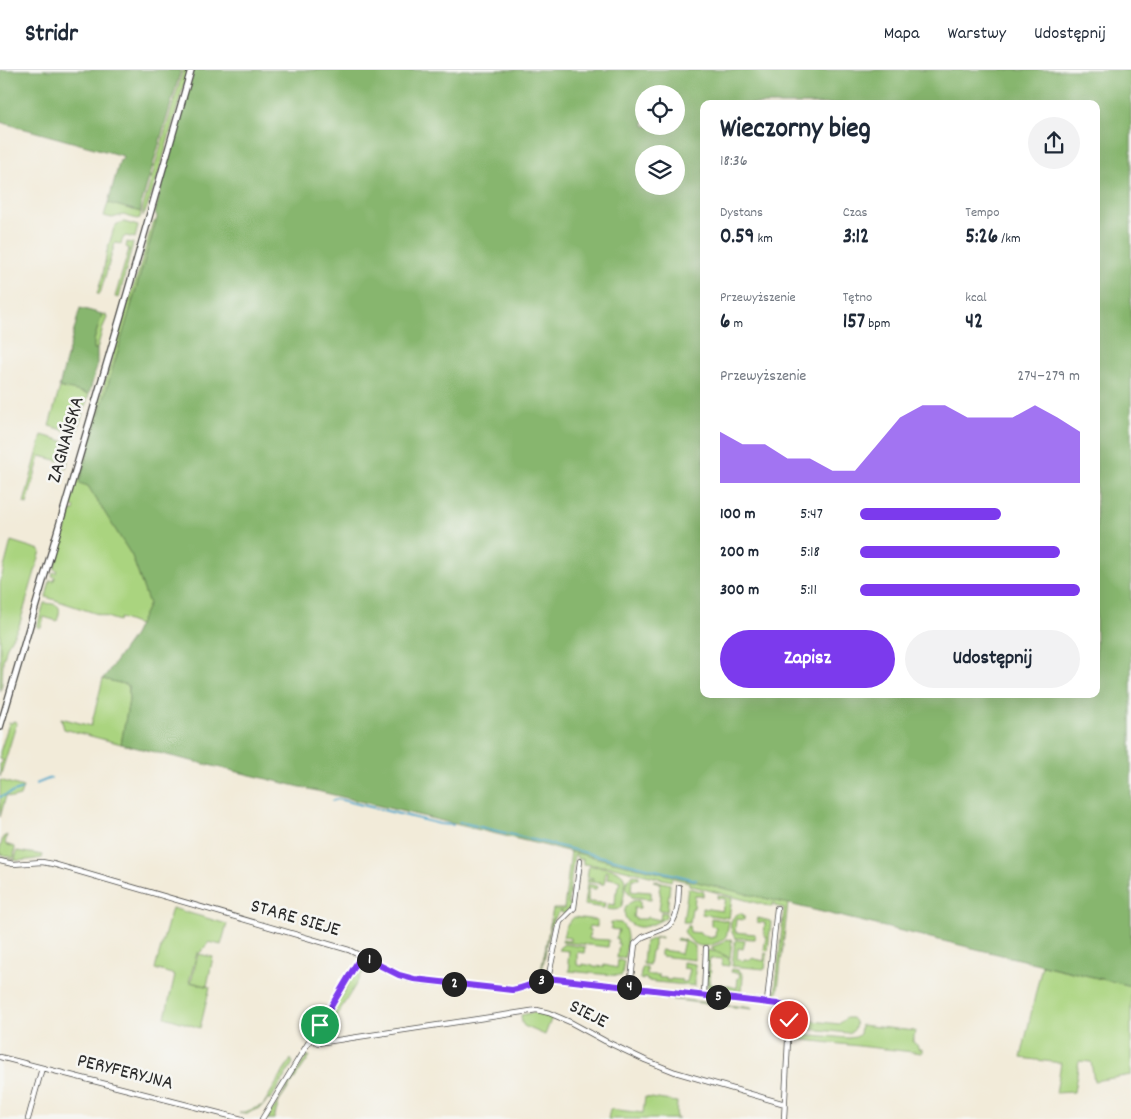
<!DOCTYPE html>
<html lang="pl">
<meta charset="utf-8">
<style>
body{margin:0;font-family:Dekko,sans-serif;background:#f2f2f3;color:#1f2937;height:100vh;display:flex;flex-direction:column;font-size:19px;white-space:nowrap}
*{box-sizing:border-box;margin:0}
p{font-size:16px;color:#747a83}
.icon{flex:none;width:28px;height:28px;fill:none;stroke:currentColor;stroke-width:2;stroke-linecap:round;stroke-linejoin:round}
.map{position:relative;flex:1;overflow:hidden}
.sheet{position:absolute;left:700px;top:30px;width:400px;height:598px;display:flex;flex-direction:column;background:#fff;border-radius:10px;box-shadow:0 5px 20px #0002}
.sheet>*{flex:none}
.tools{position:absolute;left:635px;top:15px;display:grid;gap:10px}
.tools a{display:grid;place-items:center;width:50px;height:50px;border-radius:50%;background:#fff;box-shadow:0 5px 20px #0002;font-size:25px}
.pin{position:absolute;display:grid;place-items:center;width:42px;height:42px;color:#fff;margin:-21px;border:2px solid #fff;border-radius:50%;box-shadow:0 1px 5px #0007}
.km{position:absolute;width:25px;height:25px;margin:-12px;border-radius:50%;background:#222;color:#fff;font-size:14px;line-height:25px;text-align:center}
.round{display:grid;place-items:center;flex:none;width:52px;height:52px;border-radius:26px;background:#f2f2f3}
.headline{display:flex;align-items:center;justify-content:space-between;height:85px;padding:0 20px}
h1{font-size:28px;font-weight:800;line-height:38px}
.figures{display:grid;grid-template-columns:repeat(3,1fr);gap:8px;height:85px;padding:5px 20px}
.figures div{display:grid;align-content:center}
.figures b{font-size:21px;font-weight:800}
.figures small{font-size:14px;font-weight:400}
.figures p{font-size:14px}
.chart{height:140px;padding:10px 20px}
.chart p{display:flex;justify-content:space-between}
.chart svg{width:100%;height:90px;margin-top:5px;fill:#7c3aed;opacity:.7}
.button{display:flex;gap:10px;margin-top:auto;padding:10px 20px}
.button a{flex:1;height:58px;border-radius:30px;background:#7c3aed;color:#fff;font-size:20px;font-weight:800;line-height:58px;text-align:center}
.button a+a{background:#f2f2f3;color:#1f2937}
ul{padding:0 20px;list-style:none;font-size:16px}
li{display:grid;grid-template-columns:80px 60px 1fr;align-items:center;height:38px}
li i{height:12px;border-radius:6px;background:#7c3aed}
header{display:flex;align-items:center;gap:30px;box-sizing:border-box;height:70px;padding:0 25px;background:#fff;border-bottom:1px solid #e0e1e3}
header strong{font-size:24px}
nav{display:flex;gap:28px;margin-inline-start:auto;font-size:18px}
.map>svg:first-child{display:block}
.green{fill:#aad47f;stroke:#6a8055}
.forest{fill:#87b66e;stroke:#59704c;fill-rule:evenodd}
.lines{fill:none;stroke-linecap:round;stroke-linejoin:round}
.stream{stroke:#4ba5c9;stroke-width:2}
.minor-casing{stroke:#494845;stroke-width:6}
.tertiary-casing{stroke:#494845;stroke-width:8}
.minor{stroke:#fff;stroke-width:4.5}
.tertiary{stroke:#fff;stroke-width:5.5}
.route-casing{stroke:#fff;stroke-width:10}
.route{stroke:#7c3aed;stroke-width:6}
.labels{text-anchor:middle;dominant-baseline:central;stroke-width:5;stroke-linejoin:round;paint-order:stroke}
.street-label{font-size:20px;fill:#2b2b2b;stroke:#f6f6f2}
</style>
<header>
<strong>Stridr</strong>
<nav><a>Mapa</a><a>Warstwy</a><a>Udostępnij</a></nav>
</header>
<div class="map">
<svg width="1131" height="1049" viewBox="0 0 1131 1049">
<rect width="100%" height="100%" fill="#f6f6f2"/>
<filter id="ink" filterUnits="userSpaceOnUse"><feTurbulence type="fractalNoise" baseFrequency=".02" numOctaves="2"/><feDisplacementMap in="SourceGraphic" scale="10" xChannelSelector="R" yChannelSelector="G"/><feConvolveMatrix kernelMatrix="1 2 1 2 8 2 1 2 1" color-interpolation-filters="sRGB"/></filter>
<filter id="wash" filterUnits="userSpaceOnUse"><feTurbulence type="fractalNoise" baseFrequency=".0096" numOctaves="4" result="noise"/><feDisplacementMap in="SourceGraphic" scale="20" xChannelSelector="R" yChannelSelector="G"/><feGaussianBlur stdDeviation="1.12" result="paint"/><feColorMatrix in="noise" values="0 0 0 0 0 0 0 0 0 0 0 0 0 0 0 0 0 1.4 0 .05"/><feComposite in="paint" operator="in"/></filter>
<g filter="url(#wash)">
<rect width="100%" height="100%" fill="#f2ebd9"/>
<path class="green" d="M183,0H188L157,109L145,143L143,146V137Z
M108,133L141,142L140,148L137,149L123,145L112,148L104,146Z
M155,151H156L132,232L88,416L132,486L149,534L139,555L120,548L119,551L46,527L50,510L54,511L55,507L52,506L53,502L56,503L57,500L54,499L71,441H74L75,438L70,434L127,235L138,203L152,154Z
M124,152L138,156L135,168L126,166L123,168L121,174L115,173L100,224H97L103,204L107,181L114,158L117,154Z
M127,172L133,173L119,228L115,227L129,179L126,177Z
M102,244L106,245L107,248L103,257L97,279H93L94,270Z
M60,317L89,324L75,368L73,367L74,363L49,356Z
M42,365L73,374L66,398L63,397L64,392L40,386L27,434L24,433Z
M11,471L40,480L41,481L19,556L7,576L3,591L2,614L0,622V513Z
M44,533C60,534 62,536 57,551L44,547L41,558L37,557Z
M103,609L128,615L129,630L121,674L64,659L61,648L91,656Z
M13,651L17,652L0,707V694H1L3,690L0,689V682L9,653H12Z
M0,710L23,717L20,726L12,728L6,726L0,747Z
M7,765L5,774L15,777L14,788L0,784V779L3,767Z
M17,781L43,785L42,788C28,790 14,793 0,787L15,790Z
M571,781L788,833L777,927L783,928L781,931L770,925L772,923H775L784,838L775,836V834L773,833L772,837L689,815V812L672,808L671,811L613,797L583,794V789H577V786L574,785L568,833L572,835L564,844L560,841L553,850L550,859L542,900L544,901V904L540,906L553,839H564Z
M589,796C600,797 625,797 625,812C626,819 623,828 622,835C619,841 613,840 607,839L608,834L615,835L616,822H617L618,816L619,815L620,811L609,808L608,810H607L608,802L606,801L604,814H601L600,811L599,813L587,812V809L593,810V808L587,807Z
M634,805L639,806V809H632L631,821L636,822L637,821L651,822V829L632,827L626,819L627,809Z
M654,810L670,814L667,841L659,840L661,825H660V821H659L661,813L653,811Z
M587,814L597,816L596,819L588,818V832L605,833L604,838L584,835Z
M688,818L704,822L703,826H695L694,838H692L690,852H683Z
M718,825L732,828L729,848L702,844V838L722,841L725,829L717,828Z
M636,830L640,831V838H634L633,847L635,848V849H646L647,847L660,850L661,842L666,843V847C661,851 646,858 639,857C623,855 618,835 636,830Z
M172,838L227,854L221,875L209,872L200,883H197L189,912L210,917L200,958L165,947L175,905L155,899Z
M740,843L744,845V850L736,849L735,862L755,864V869L735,868C729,858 728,848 740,843Z
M574,847L597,850V857L589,856L588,860H590L589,869L609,870L608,877L562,872V870L570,871V868L563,867L566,856Z
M711,848L729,851C728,856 728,862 726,866C724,869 720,872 716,873C702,880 691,875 684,861L689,855L690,862L701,863V865L707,866V867L712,868V867H715L716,857L711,856Z
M758,848L770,851L771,852L768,881L764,880L766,866H764L765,853L757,852Z
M611,852L621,853C630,861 627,878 624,888H617L619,873H617L618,869H616L619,860L611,859Z
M657,867H662V868H654V877H653V880L651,881L649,895L643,894L645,872Z
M677,868L684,870L695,876V890L661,886V880L676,882V883L681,884L684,871L676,870Z
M726,869L732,870L730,888L712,879V877L722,873Z
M736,870L745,871L743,879L738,878L737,889L744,891V889L751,890V888L764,891L765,883L767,884L765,899L732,896L735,871Z
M564,874L585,877L584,883L577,882V895L583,896V894L593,896V897H597V896L604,897V895L617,898L618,890L624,891L622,905L621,906L569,901L570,894L568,893L569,881L559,880V878Z
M707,880L717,882L730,889L729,896L722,895V889L710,888L709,894L710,895L709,901H711L709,914L716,915V918L707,917Z
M198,884L213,887L207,916L191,912Z
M683,892L695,894V916L647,911V909L643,908V910L640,909L642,897H647V905H659V908H666V910H671V909L682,910V912H687L690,899L683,898Z
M368,893L355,916L320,972L317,968L320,962L357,899L360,896Z
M1042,895L1131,916V1005L1094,1011L1091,992L1079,991L1074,1022L1056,1023L1061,993L1021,988Z
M732,899L739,900L743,905L742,921L719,919L720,914L737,918L738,908H739L740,903L731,902Z
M651,922L676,924V929L753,938L752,939L641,926V925L651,926Z
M799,941H805V942L801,948L803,950L839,954L846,948H852C856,951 857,957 853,961L848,963L800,958L795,955C791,948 793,944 799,941Z
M536,942L552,947L545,965L524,956L522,953L521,945Z
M861,955L915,961L913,972L918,976V979H922V983L795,969L797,965L799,964L848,968L856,967L860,964Z
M307,986H310L279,1032L274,1049H267Z
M291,989L293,993L271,1029H268L262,1037L245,1044L239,1042H245L263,1035Z
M645,1027L677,1032L676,1048L679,1049H608L610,1039L643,1043Z"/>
<path class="forest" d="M0,0H181L141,135V142L108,133L120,90H122L123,86L0,52Z
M194,0H1131V916L121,674L129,630L128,615L103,609L134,565L149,534L132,486L88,416L79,413L157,148V146L155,143L162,113ZM644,24H676V56H644ZM704,34H1096V624H704ZM644,84H676V116H644Z
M80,238L102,244L94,270V279H97V296L89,324L59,317Z"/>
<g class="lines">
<path class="stream" d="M36,714L51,708
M0,727L22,719
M332,731L338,729L440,754L453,755
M459,752C538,770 617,791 696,810"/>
</g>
</g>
<g filter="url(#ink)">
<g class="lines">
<defs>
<path id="minor" d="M0,791L13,794L42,792L53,794L349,880L399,905L406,908L421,911L512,920C527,918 541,908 556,909L767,932L778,934L788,937L789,950L784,1049
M548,909L560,852L574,838L580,791
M630,917L635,874L643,867L668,857C679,848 678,830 679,817
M704,925L706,878
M767,932L777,838
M311,969L318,973L537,940L549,943L570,952L605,971L645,990L675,1002L785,1034
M0,987L242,1049
M28,1049L42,998
M262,1049L361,886"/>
<path id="tertiary" d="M0,657L121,245L191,0"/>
</defs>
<use href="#minor" class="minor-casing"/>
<use href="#tertiary" class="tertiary-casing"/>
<use href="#minor" class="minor"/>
<use href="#tertiary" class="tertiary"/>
</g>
</g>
<g class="lines" filter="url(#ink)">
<defs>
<path id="route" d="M320,955L361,886L399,905L414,909L512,920C527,918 541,908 556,909L778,934L788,937L789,950"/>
</defs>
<use href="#route" class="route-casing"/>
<use href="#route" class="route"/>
</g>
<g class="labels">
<g class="street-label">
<text transform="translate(67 370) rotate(-74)">ZAGNAŃSKA</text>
<text transform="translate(295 849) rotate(16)">STARE SIEJE</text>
<text transform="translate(588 945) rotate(27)">SIEJE</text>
<text transform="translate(125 1003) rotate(14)">PERYFERYJNA</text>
</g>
</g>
</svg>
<div class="tools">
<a><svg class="icon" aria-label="locate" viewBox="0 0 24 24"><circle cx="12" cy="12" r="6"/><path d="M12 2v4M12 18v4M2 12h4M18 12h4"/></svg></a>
<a><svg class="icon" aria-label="layers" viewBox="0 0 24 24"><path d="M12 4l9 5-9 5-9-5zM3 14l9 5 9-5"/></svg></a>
</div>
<div class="pin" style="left:320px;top:955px;background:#1e9e55"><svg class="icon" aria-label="arrive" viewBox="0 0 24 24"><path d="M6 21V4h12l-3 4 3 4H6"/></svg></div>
<div class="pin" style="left:789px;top:950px;background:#d93025"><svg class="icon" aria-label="check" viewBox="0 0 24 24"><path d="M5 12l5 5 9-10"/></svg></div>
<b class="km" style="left:369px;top:890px">1</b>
<b class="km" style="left:454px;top:914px">2</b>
<b class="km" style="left:541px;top:911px">3</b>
<b class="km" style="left:629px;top:917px">4</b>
<b class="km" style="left:718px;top:927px">5</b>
<section class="sheet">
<div class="headline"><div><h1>Wieczorny bieg</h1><p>18:36</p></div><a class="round"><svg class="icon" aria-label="share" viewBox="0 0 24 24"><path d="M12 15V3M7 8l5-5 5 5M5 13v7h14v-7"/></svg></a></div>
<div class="figures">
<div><p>Dystans</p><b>0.59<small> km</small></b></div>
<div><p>Czas</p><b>3:12</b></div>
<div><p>Tempo</p><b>5:26<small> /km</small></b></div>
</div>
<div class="figures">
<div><p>Przewyższenie</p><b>6<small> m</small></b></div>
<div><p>Tętno</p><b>157<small> bpm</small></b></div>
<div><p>kcal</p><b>42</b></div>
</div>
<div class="chart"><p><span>Przewyższenie</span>274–279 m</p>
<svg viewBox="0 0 160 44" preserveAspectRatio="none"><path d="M0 44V19L10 25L20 25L30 32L40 32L50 38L60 38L70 25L80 12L90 6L100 6L110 12L120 12L130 12L140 6L150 12L160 19V44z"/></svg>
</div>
<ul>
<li><b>100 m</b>5:47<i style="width:64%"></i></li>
<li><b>200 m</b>5:18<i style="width:91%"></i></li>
<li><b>300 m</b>5:11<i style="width:100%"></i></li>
</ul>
<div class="button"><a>Zapisz</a><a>Udostępnij</a></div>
</section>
</div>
